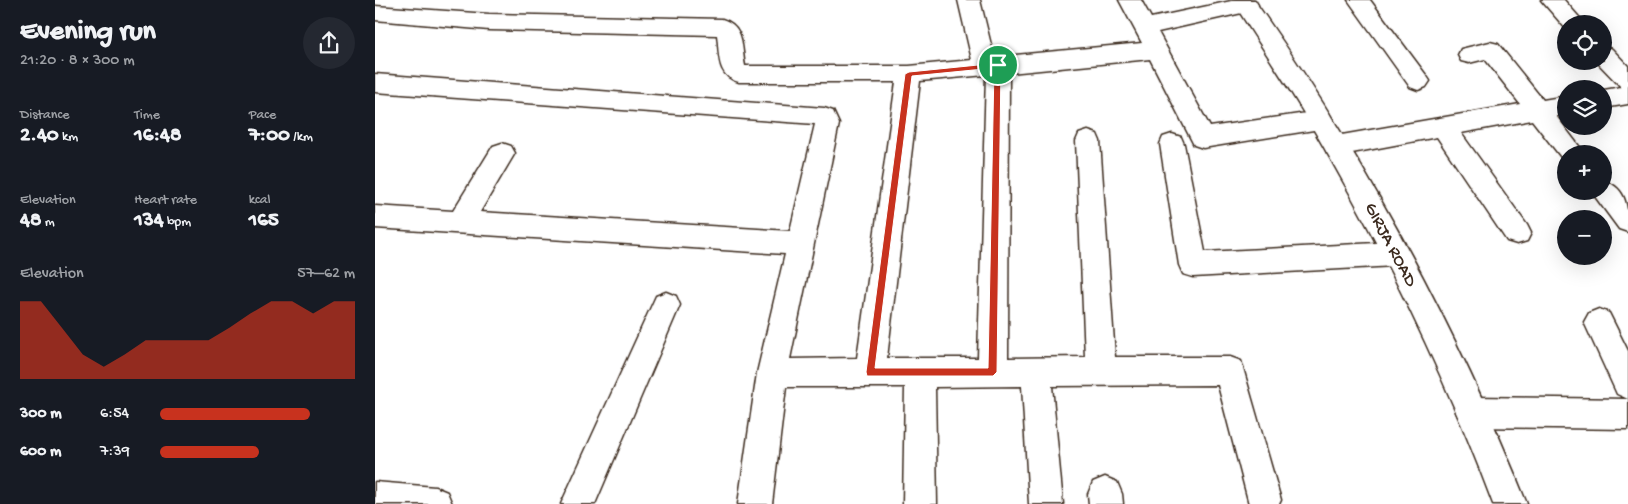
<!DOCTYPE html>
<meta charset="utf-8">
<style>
body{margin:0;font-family:"Gochi Hand",sans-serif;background:#242831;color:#f1f3f6;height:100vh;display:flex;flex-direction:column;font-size:19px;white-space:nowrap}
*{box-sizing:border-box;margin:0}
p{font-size:16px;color:#9ea1a6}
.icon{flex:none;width:28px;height:28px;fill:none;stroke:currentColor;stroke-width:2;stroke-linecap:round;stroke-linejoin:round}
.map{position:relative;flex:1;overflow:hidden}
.sheet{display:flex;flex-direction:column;background:#171b24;width:375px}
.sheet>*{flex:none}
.buttons{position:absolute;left:1182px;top:15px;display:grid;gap:10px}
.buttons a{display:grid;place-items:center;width:55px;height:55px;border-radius:50%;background:#171b24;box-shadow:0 5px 20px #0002;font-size:25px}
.pin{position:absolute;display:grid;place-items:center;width:42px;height:42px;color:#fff;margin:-21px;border:2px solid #fff;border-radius:50%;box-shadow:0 1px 5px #0007}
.round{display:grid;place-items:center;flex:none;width:52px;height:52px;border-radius:26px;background:#242831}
.head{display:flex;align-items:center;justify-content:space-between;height:85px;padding:0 20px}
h1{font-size:28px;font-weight:800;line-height:38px}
.figures{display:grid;grid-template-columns:repeat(3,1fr);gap:8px;height:85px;padding:5px 20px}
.figures div{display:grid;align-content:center}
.figures b{font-size:21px;font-weight:800}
.figures small{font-size:14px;font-weight:400}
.figures p{font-size:14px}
.chart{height:140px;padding:10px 20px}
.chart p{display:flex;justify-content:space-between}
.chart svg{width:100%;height:90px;margin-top:5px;fill:#c8321e;opacity:.7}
ul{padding:0 20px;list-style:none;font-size:16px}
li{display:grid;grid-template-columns:80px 60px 1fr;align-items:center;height:38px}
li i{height:12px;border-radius:6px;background:#c8321e}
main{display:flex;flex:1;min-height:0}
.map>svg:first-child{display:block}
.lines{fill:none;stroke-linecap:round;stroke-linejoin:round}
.minor-casing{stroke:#3b2a1e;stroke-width:3}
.major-casing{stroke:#3b2a1e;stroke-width:3}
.minor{fill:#fff;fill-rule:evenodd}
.major{fill:#fff;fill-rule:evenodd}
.route{fill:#c8321e;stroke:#fff;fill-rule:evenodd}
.labels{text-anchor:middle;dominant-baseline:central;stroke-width:4.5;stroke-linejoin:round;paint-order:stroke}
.street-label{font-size:18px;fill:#3b2a1e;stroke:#fff}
</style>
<main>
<section class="sheet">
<div class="head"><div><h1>Evening run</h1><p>21:20 · 8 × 300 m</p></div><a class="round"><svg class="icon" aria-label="share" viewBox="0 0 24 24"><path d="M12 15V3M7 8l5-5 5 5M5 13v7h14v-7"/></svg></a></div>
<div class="figures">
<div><p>Distance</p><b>2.40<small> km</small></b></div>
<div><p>Time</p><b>16:48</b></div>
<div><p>Pace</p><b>7:00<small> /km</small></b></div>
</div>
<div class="figures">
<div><p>Elevation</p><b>48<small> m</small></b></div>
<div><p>Heart rate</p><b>134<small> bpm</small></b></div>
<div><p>kcal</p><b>165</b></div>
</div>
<div class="chart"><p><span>Elevation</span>57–62 m</p>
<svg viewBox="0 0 160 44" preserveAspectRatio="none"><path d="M0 44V6L10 6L20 19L30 32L40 38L50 32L60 25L70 25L80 25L90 25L100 19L110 12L120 6L130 6L140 12L150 6L160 6V44z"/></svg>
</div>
<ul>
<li><b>300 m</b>6:54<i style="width:77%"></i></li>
<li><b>600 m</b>7:39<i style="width:51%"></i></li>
</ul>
</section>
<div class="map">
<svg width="1253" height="504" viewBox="0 0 1253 504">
<rect width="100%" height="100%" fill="#fff"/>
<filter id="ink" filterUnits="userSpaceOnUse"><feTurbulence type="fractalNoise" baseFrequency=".02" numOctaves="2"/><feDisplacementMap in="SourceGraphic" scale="10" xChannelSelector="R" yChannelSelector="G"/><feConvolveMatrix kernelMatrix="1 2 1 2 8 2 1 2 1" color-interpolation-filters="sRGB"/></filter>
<g filter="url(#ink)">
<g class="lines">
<defs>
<path id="minor" d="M583,0H605L619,57L767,43L744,0H766L776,18L861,0H880L883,5L880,10L783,32L835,127L945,111L954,113L957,120L954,127L945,129L828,148L819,145L775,59L634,73L633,358L710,357L701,141L704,134L713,131L722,134L725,141L740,357H855L866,361L906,500L904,504H874L843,385L677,386L688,504H654L647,386L560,387L562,504H528L530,387H411L397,504H363L382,373L410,254L0,228V206L78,211L118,146L127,143L136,146L140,153L105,212L415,231L440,124L0,92V74L449,108L458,111L464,124L415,359L482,358L521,82H364C341,76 345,55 342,35L114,30L0,20V6L114,14L347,19C370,26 366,46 370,66H534L597,60ZM611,75L603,358H512L545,81Z
M973,0H995L1051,75L1055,81L1051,87L1043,90L1035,87Z
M1166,0H1189L1210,24H1191V29Z
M1115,42L1123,44L1168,100L1191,96V114L1181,116L1210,154H1191V162L1189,161L1157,120L1086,133L1152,225L1156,233L1152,241L1142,244L1132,241L1062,137L961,156L952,153L949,146L952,139L961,136L1145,104L1110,59L1094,63L1086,61L1083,55L1086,49Z
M1229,47L1237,49L1253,66V104L1229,108V90L1246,87L1221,61H1229Z
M797,134L806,137L809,144L830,252L1020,242L1030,246L1034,254L1030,262L1020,266L818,277L808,274L804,265L785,144L788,137Z
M1229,181C1253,188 1253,210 1253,232L1244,229L1216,191H1229Z
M291,292L301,296L305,305L220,504H186L281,296Z
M1224,309L1234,313L1253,351V399L1242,394L1209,322L1214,313Z
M1097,397L1253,399V429L1097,427L1086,423L1081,412L1086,401Z
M730,477L742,482L747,494L748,504H714L713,494L718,482Z
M0,482L60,487L72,492L77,504H0Z"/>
<path id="major" d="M857,0H879C989,156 1081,327 1152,504H1118C1069,373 1007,246 936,125C911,82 883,42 857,0Z"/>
</defs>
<use href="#minor" class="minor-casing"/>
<use href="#major" class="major-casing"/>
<use href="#minor" class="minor"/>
<use href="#major" class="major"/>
</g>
</g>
<path class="route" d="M623,63L626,65L622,372L618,376H492L491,372L530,74L534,72ZM619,68L613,368H500L537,76Z"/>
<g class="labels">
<g class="street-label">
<text transform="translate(1015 245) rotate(62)">GIRJA ROAD</text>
</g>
</g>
</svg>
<div class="buttons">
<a><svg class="icon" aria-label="locate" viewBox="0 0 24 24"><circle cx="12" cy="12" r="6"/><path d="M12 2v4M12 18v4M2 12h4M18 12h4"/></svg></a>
<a><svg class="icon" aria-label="layers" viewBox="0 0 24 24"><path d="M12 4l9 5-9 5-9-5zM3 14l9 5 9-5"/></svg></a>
<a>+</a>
<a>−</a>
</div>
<div class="pin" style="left:623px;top:65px;background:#1e9e55"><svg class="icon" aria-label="arrive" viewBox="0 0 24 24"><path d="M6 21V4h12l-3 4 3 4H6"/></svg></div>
</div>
</main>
